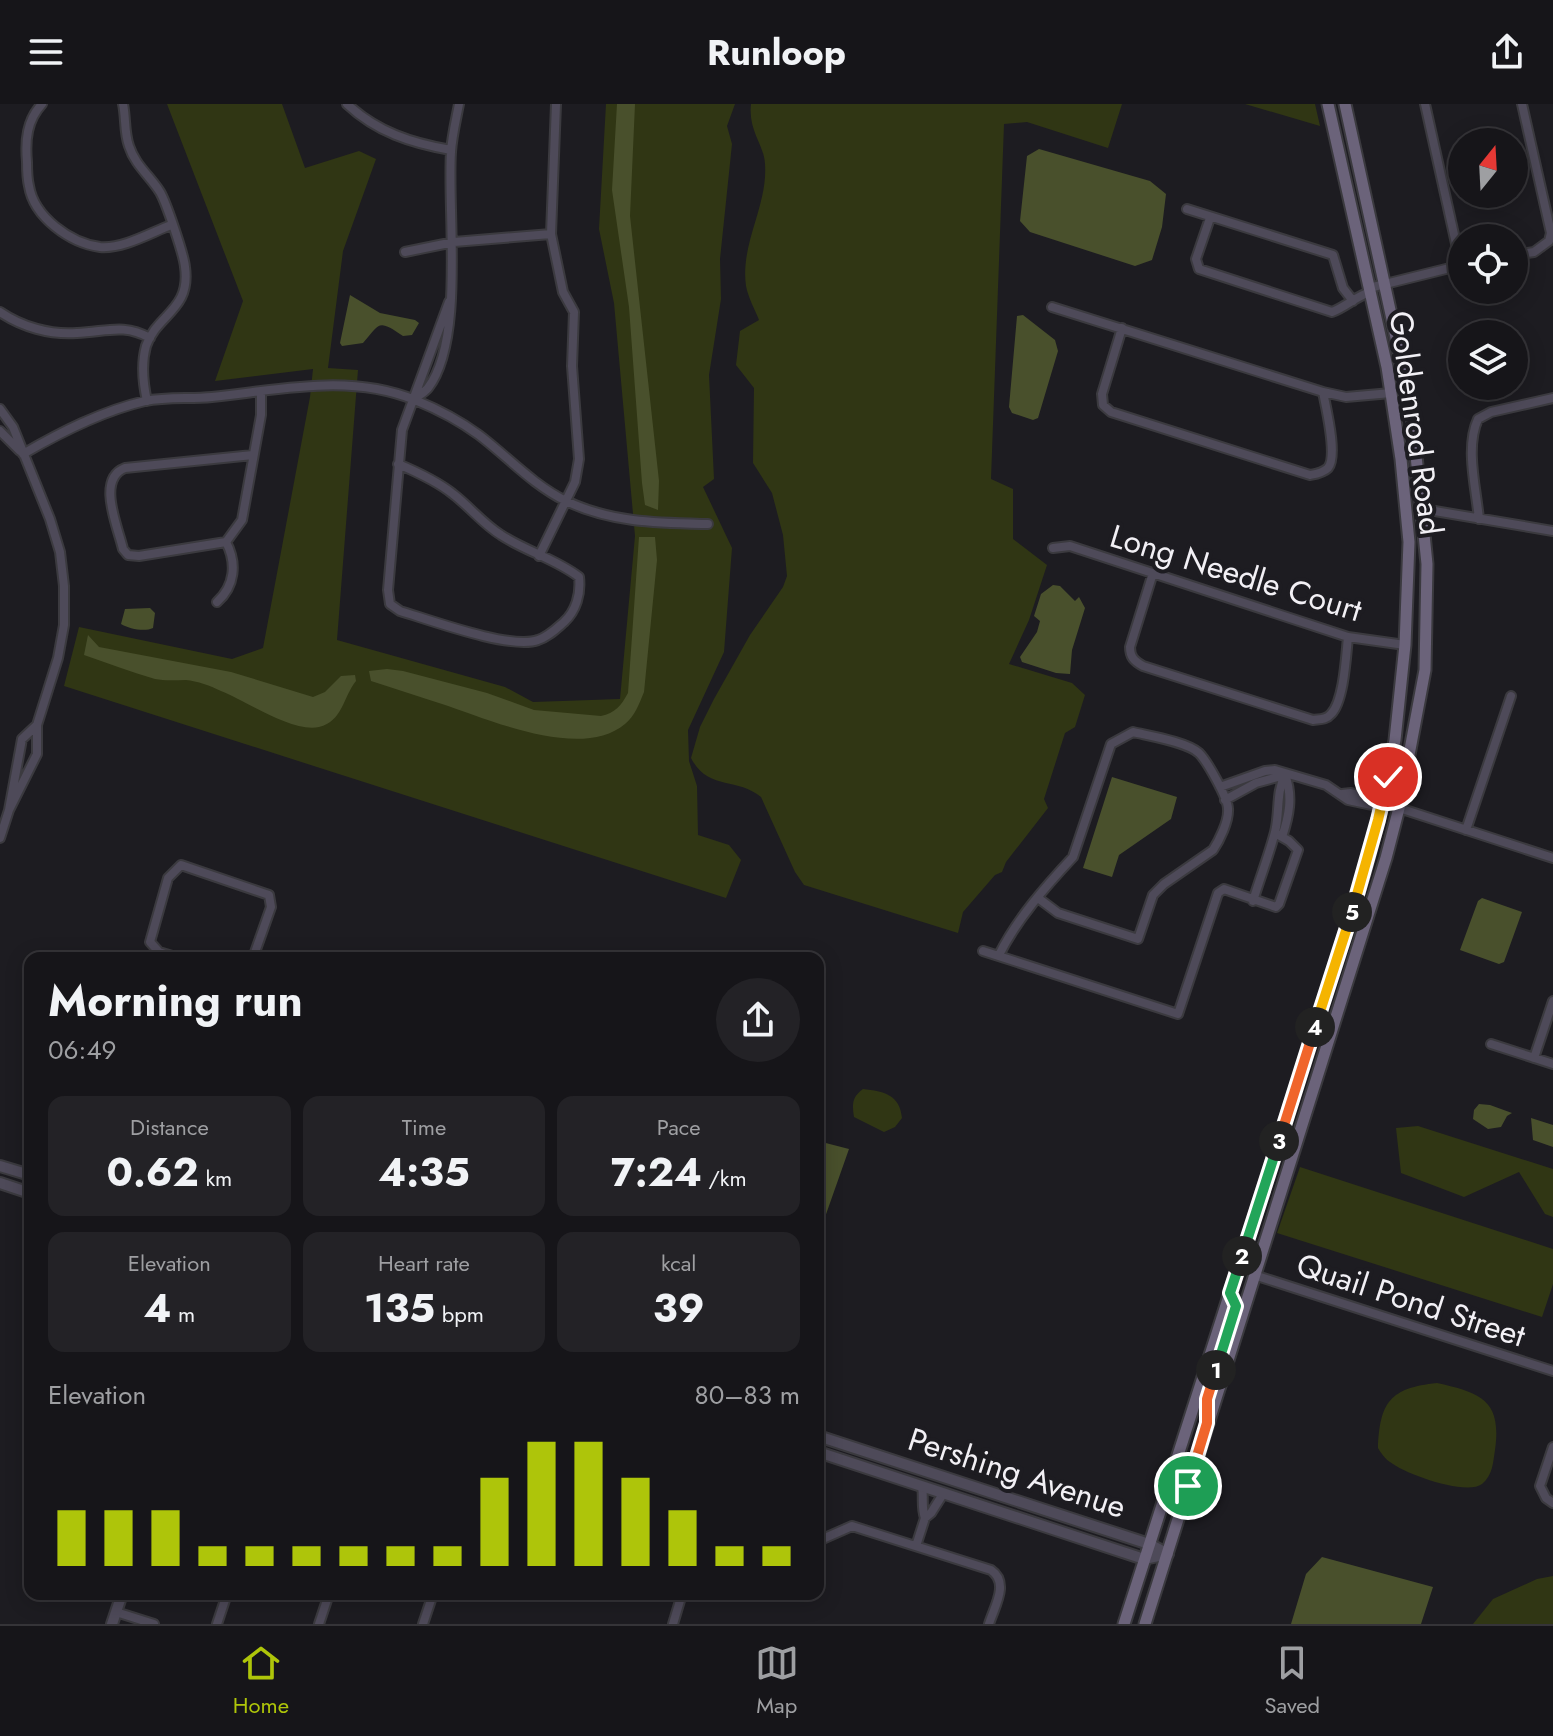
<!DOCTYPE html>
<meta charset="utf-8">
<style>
body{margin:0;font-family:Jost,sans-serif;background:#232226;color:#f1f3f6;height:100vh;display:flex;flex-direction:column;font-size:30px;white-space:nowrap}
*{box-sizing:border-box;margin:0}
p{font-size:26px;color:#9e9fa2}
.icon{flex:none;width:44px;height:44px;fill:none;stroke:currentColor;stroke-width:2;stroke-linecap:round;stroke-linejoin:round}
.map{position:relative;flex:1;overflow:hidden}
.drawer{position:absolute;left:24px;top:848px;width:800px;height:648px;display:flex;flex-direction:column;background:#161519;border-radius:16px;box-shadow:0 4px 20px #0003,0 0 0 2px #353438}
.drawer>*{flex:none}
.needle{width:52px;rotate:18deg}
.tools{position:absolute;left:1448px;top:24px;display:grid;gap:16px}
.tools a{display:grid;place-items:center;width:80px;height:80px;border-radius:50%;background:#161519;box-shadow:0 4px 20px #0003,0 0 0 2px #353438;font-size:40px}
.pin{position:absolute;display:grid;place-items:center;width:68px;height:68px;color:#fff;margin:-34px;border:4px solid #fff;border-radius:50%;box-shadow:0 2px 8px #0007}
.km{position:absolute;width:40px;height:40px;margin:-20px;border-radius:50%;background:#222;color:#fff;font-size:22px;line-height:40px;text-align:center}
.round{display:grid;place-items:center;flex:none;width:84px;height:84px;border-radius:42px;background:#232226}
.headline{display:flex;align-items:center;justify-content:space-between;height:136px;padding:0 24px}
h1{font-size:44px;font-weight:700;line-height:60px}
.metrics{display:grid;grid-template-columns:repeat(3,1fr);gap:12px;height:136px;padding:8px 24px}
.metrics div{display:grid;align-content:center;border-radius:16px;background:#232226;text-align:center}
.metrics b{font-size:40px;font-weight:700}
.metrics small{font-size:22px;font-weight:400}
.metrics p{font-size:22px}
.chart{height:224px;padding:16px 24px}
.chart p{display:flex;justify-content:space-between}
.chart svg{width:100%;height:144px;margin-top:8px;stroke:#aec50a;stroke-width:6}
header{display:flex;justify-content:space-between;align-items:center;height:104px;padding:0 24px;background:#161519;font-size:36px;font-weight:700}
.menu{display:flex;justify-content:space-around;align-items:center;height:112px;border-top:2px solid #353438;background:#161519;font-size:22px;color:#9e9fa2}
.menu a{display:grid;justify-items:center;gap:4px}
.menu .current{color:#aec50a}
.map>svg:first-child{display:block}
.green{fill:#303614}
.water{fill:#49502c}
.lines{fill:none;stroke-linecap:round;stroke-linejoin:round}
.minor-casing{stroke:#3b3a3f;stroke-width:12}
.tertiary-casing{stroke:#3b3a3f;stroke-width:14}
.secondary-casing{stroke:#3b3a3f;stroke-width:15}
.minor{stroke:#4e4a59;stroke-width:8}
.tertiary{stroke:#4e4a59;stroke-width:10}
.secondary{stroke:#6b637a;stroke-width:11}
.split-1-casing{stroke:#fff;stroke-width:16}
.split-2-casing{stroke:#fff;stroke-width:16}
.split-3-casing{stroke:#fff;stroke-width:16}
.split-4-casing{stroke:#fff;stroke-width:16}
.split-5-casing{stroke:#fff;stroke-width:16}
.split-6-casing{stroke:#fff;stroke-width:16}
.split-1{stroke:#f0652b;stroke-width:10}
.split-2{stroke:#22a559;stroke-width:10}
.split-3{stroke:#22a559;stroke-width:10}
.split-4{stroke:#f0652b;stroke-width:10}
.split-5{stroke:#f5b400;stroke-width:10}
.split-6{stroke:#f5b400;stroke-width:10}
.labels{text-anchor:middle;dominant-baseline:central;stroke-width:8;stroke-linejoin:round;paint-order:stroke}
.street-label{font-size:32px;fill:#f2f0f5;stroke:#1d1c21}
</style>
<header><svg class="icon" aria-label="menu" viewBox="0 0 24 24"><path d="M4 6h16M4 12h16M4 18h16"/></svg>Runloop<svg class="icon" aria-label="share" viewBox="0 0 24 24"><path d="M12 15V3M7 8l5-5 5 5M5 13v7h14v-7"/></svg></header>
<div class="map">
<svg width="1553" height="1520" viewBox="0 0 1553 1520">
<rect width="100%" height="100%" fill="#1d1c21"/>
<path class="green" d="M167,0H282L305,64L359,47L376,55L343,147L328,264L358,266L337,536L505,583L533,598L620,595L635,432L614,199L599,125L606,0H735L727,22L732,40L720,155L721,195L709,271L714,375L703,383L732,444L724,548L688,626L689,657L697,682L698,731L729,741L741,756L726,794L64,582L79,523L232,555L263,544L310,293L313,265L215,277L243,197Z
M751,0H1122L1108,44L1027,18L1004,20L991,375L1013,385V435L1047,461L1029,516L1009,560L1072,579L1085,591L1075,623L1065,629L1044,695L1048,704L1006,758L1002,768L995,771L963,808L958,829L804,781L795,768L761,693C737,673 708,687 691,654L700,623L714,595L750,531L783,483L787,472L783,431L772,389L753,359L754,284L736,261L740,227L759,216C755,206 748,193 746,182C740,139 768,102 765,60C764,40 748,27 751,0Z
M1245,0H1315L1320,22Z
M863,985C884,987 900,991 902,1014L895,1023L884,1028L854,1013C852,1000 852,993 863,985Z
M1418,1022L1553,1065V1113L1545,1110L1519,1068L1464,1093L1401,1069L1396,1024Z
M1300,1063L1553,1145V1180L1542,1213L1277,1129Z
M1437,1279C1481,1289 1502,1296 1495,1346C1493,1358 1493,1371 1482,1380C1466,1392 1405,1370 1390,1358C1385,1355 1381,1349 1378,1344C1380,1298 1390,1284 1437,1279Z
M1553,1472V1520H1473L1493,1495L1537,1475Z"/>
<path class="water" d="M617,0H635L630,112L659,377L658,406L645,401L642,379L629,203L612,86Z
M1039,45L1150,77L1166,90L1162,123L1152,156L1135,162L1030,128L1020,117L1027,52Z
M350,191L380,209L415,216L419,219L412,231L403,232C377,214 380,220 363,239L342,242L340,239Z
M1023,211L1055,236L1058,247L1038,314L1033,316L1012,309L1009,303L1017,212Z
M639,433H655L657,456L644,588C639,600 635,612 625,620C581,657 488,615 442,600C418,592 395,585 371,577L369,567L387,565L403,567L487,589L534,606L601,612C615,609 621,602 628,589Z
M1053,481L1060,482L1075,497L1079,493L1085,504L1072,546L1070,570L1056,569L1022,558L1020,553L1037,528L1040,517L1034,512L1041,490Z
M150,504L155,509L153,524C145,528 129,525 121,520L125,505Z
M88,531L99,543L231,568L313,593L325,588L341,572L355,571L356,577C343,593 343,617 319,623C293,629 246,597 221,587C211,582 197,577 186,576C176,576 165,577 155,575C131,568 108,559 84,551Z
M1112,673L1177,693L1171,715L1119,751L1112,773L1083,764Z
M1482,794L1522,808L1504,858L1499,860L1460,846L1478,797Z
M1479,1000L1490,1001L1512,1009L1507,1012L1501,1023L1488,1025L1473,1015L1474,1006Z
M1531,1014L1553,1021V1043L1533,1036Z
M818,1037L849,1045L818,1133Z
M1322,1453L1433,1483L1421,1520H1291L1306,1470Z"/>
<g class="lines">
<defs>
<path id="minor" d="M42,0C27,16 25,36 27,58C27,66 27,74 29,82C34,113 70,139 100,143C123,145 150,129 171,121
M123,0C126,14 124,28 129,42C135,61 150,72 160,88C166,98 184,151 185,163C191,206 157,210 146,242C141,260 143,279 147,297
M347,0C377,28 411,39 451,46
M1425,0L1461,162
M1187,105L1333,151L1343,184L1353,197
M1210,114L1196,155L1199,165L1332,208C1347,202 1355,193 1370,188
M405,148L454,138L551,130
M1514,151L1534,148L1549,137L1551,129L1522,0
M1369,184L1462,161
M1052,203L1323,288L1346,293L1391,289
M0,208C22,223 50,231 77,229C106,228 123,219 150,234
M1122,224L1102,290L1103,301L1111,308L1310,371C1316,370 1323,369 1328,364C1338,352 1326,304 1323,288
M414,295C418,292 425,288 428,284C465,236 447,107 451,48C452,32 456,16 459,0
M0,305L13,323L50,415L60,448L64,482V521L58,554L37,621V650L9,706
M0,327L20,347
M23,350C61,328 102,307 145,297C167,293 190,295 212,293C280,286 349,269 415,296C437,305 460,317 479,331C508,353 533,381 566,397C612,419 659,419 708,420
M253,351L125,364C96,375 118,423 123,445L128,451L139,452L226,438L242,416L261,311V287
M398,360C417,368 437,377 453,390C470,403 483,420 501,431C525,447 556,455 579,473C581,490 576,507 564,518C556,525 548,533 538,536C511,546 430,516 400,507L390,500L388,486L402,326L449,198
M1423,405L1553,427
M1479,415C1476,384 1465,343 1478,315L1491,308L1553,294
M1053,444L1070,442L1348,533L1405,541
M539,452L575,378L579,355L572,262L574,208L563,188L551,130L556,0
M1153,469L1130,543C1130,553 1134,557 1143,562L1313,616C1320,615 1326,616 1331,610C1344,597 1346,552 1348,533
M217,498C235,482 237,459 226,438
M1220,683L1265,667L1275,666L1326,681L1348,696L1381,703
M1342,690L1351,689L1367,694L1369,699
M1225,696L1256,679L1285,671
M1399,704L1553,754
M1466,726L1511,592
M1282,733C1289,712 1293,692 1285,671
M0,734L9,706L22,635L37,621
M1253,797C1260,774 1269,751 1275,728C1280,708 1276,688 1285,671
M983,847L1178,910L1218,789L1224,785L1276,803L1279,800L1298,746L1289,737L1275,729
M999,851C1017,815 1045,783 1073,753L1111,640L1133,628C1150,632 1187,638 1199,649C1207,657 1228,694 1228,705C1229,717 1219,737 1213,746L1164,780L1153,791L1138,835L1058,809L1038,794
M179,854L159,848L150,838L168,774L181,761L269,791L271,803L253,854
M1491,940L1553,960
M1534,954L1553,897
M1254,1171L1553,1267
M1553,1343L1540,1382L1546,1394L1553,1399
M922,1382C924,1393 921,1403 925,1414L931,1409L943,1390
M818,1437L852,1422L991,1466C1010,1479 994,1503 989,1520
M916,1442L925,1414
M116,1508L154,1520
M217,1520L227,1490
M319,1520L329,1490
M423,1520L433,1490
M673,1520L682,1490"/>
<path id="tertiary" d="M0,1062L30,1071
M0,1079L30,1089
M818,1332L1149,1440L1168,1450
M818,1348L1144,1455L1168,1450
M112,1520L122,1490"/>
<path id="secondary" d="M1124,1520L1364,770L1383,698L1395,636L1405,541L1409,438L1401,355L1387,263L1328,0
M1145,1520L1386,754L1399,704L1425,566L1427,460L1411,302L1345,0"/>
</defs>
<use href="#minor" class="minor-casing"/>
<use href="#tertiary" class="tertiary-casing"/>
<use href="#secondary" class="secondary-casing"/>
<use href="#minor" class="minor"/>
<use href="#tertiary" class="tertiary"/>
<use href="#secondary" class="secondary"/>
</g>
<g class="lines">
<defs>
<path id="split-1" d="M1188,1382L1207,1319V1295L1216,1266"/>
<path id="split-2" d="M1216,1266L1236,1202L1230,1189L1242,1152"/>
<path id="split-3" d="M1242,1152L1279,1037"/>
<path id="split-4" d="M1279,1037L1315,923"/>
<path id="split-5" d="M1315,923L1352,808"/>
<path id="split-6" d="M1352,808L1378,716L1388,673"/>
</defs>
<use href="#split-1" class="split-1-casing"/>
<use href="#split-2" class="split-2-casing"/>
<use href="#split-3" class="split-3-casing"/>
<use href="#split-4" class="split-4-casing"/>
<use href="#split-5" class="split-5-casing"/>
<use href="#split-6" class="split-6-casing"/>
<use href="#split-1" class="split-1"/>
<use href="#split-2" class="split-2"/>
<use href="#split-3" class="split-3"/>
<use href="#split-4" class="split-4"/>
<use href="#split-5" class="split-5"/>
<use href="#split-6" class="split-6"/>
</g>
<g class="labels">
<g class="street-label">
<text transform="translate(1416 319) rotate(82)">Goldenrod Road</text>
<text transform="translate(1236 469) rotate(17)">Long Needle Court</text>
<text transform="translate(1411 1196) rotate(18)">Quail Pond Street</text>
<text transform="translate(1017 1369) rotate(18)">Pershing Avenue</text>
</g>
</g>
</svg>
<div class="tools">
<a><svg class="needle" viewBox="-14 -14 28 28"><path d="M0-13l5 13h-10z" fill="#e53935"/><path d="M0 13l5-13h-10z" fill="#9e9fa2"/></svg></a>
<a><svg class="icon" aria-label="locate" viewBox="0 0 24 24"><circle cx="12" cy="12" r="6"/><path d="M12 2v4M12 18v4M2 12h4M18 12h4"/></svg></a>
<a><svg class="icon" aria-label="layers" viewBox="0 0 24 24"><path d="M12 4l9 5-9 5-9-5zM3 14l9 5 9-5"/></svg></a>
</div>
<div class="pin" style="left:1188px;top:1382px;background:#1e9e55"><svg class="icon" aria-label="arrive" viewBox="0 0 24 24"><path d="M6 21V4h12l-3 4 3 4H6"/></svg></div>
<div class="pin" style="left:1388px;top:673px;background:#d93025"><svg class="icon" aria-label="check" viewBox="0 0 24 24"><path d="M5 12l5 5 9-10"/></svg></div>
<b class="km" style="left:1216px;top:1266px">1</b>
<b class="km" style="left:1242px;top:1152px">2</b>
<b class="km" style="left:1279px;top:1037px">3</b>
<b class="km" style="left:1315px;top:923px">4</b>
<b class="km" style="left:1352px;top:808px">5</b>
<section class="drawer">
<div class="headline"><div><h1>Morning run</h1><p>06:49</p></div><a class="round"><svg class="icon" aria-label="share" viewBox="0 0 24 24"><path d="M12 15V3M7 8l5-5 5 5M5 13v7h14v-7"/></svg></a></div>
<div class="metrics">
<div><p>Distance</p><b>0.62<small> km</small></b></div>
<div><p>Time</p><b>4:35</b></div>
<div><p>Pace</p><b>7:24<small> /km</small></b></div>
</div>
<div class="metrics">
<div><p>Elevation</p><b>4<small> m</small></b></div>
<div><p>Heart rate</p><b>135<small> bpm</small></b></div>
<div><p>kcal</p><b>39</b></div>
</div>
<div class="chart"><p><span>Elevation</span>80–83 m</p>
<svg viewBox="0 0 160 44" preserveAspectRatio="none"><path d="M5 44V27M15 44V27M25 44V27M35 44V38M45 44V38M55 44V38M65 44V38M75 44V38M85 44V38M95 44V17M105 44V6M115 44V6M125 44V17M135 44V27M145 44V38M155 44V38"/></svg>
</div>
</section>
</div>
<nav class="menu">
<a class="current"><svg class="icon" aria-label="home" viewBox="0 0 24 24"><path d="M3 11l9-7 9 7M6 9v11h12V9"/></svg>Home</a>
<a><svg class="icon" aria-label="map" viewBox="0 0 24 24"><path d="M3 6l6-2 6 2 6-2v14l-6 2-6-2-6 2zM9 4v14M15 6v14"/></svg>Map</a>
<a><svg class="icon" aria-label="saved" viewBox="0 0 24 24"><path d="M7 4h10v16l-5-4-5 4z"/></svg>Saved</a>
</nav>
